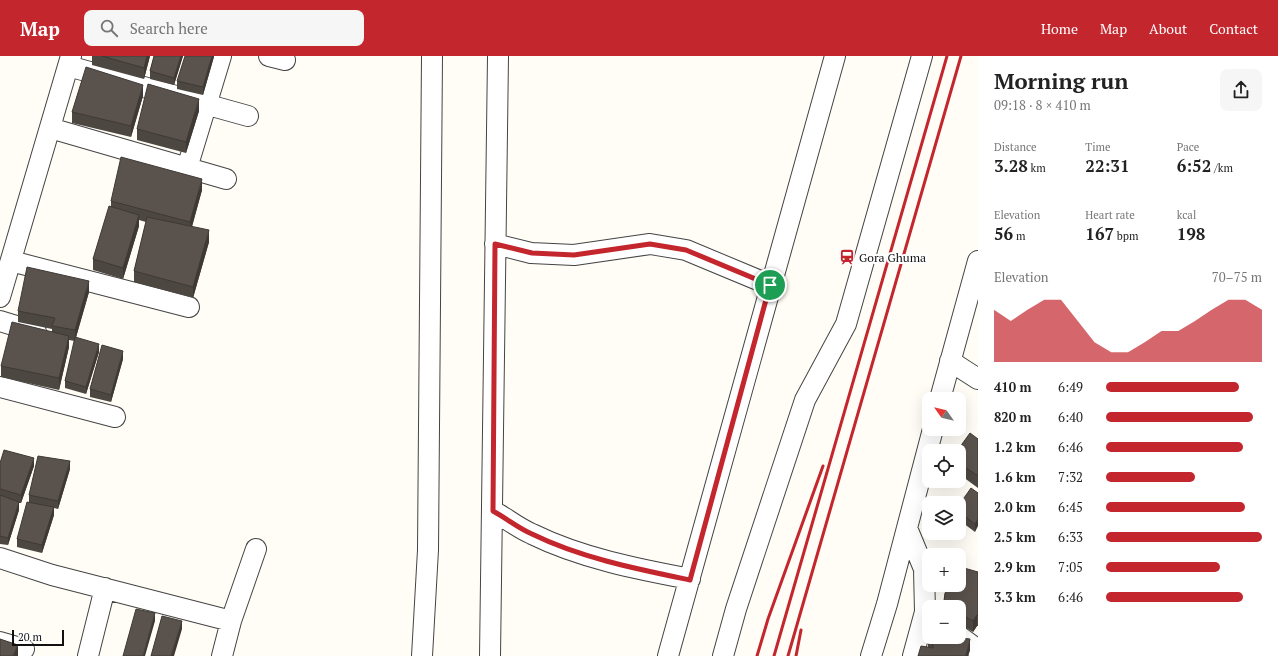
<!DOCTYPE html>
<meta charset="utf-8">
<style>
body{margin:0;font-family:"PT Serif",serif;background:#f6f6f6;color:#222;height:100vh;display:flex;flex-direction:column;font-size:15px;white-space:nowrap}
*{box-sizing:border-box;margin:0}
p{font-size:13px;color:#767676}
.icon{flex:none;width:22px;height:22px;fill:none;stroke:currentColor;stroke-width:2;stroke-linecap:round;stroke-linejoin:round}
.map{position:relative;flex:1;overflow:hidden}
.sheet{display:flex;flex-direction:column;background:#fff;width:300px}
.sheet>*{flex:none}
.needle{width:26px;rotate:304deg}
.tools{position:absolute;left:922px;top:336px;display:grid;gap:8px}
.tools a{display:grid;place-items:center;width:44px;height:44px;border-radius:8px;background:#fff;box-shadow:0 4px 16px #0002;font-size:20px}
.scale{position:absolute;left:12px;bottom:10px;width:52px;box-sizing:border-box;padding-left:4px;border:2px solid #111;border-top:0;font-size:11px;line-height:14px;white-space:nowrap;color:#111;-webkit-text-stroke:3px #fff;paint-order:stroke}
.pin{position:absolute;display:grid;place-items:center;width:34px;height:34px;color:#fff;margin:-17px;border:2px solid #fff;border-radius:50%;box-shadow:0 1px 4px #0007}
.round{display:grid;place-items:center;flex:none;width:42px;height:42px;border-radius:8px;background:#f6f6f6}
.headline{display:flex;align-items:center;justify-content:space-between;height:68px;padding:0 16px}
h1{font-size:22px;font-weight:700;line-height:30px}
.figures{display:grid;grid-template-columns:repeat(3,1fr);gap:6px;height:68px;padding:4px 16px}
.figures div{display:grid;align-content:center}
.figures b{font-size:17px;font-weight:700}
.figures small{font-size:11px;font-weight:400}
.figures p{font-size:11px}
.chart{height:112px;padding:8px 16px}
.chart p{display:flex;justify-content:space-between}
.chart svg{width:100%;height:72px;margin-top:4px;fill:#c4262e;opacity:.7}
ul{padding:0 16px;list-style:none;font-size:13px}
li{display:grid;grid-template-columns:64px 48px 1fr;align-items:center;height:30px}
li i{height:10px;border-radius:5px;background:#c4262e}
header{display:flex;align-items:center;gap:24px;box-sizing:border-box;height:56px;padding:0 20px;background:#c4262e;color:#fff}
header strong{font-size:19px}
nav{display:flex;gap:22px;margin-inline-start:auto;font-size:14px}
.search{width:280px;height:36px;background:#f6f6f6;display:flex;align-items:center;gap:10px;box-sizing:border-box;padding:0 14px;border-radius:8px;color:#767676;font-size:15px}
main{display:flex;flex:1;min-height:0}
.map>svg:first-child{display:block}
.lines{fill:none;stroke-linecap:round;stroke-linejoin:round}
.street-casing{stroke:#444;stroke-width:22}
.street{stroke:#fff;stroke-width:20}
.rail{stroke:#c4262e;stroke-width:3}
.wall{fill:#4d4742}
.shaded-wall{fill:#3f3936}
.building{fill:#5a524d;stroke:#3f3936}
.route-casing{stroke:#fff;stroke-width:8}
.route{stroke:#c4262e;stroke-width:5}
.labels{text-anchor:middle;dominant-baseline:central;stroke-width:4;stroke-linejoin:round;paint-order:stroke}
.poi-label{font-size:12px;fill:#111;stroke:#fff;text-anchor:start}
</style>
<header>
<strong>Map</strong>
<div class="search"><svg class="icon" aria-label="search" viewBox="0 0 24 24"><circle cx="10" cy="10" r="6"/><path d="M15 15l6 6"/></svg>Search here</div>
<nav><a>Home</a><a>Map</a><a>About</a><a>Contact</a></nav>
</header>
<main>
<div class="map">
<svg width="978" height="600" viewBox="0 0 978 600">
<rect width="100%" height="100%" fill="#fffdf5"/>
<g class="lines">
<defs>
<path id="street" d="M269,0L285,4
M68,10L248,60
M50,72L226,123
M187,112L221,0
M495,188L531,197L574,199L650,188L686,194L770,229
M11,205L189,251
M0,241L71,0
M0,265L36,276
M950,305L978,323
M0,331L115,361
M940,343L978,205
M493,455C506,462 518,472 532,478C581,502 637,513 690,523
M907,472L924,513L925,556L913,600
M0,502L52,519L231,565
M959,580L978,594
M0,586L24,593
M88,600L105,532
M222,600L231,565L256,493
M422,600L428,494L432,0
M490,600L498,0
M668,600L835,0
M723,600L736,553L805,344L846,268L922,0
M871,600L887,548L933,373"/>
</defs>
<use href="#street" class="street-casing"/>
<use href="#street" class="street"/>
<path class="rail" d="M757,600L768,563L823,410
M774,600L947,0
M788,600L961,0
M796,600L801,574"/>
</g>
<path class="wall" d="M92,0H150L144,23L92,9Z
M154,0H183L174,29L150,23V15Z
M214,0L203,39L177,33V25Z
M143,40L131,81L72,67V56Z
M199,55L186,97L137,84V73Z
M202,134L192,171L209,186L193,242L134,226V215L146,166L139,164V170L123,223L93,214V203L111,151V145Z
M89,236L76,281L99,296L86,338L65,332V325L75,285L69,284V291L59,334L1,321V310L52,276V273L18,266V255Z
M123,303L111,346L90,341V333Z
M978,383V432L959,418V395Z
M0,407L34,410L21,447H19V454L8,489L0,488Z
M70,413L58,453L54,452V459L42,497L17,491V483L29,446V439Z
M978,437L975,476L959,464V449Z
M978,516V570H977L973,576L959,568V551H944L945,537Z
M928,586L970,594L968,600L928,591Z"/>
<path class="shaded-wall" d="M147,0H150L144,23V12Z
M181,0H183L174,29V22Z
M212,0H214V1L203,39V31Z
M143,29V40L131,81V70Z
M199,43V55L186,97V86Z
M202,123V134L190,177V166Z
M139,159V170L123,223V212Z
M209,174V186L193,242V231Z
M89,225V236L75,285V274Z
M69,280V291L59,334V322Z
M99,288V296L86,338V331Z
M123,295V303L111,346V339Z
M34,402V410L21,447V439Z
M70,405V413L58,453V445Z
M19,446V454L8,489V482Z
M54,451V459L42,497V489Z
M978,462V470L975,476V468Z
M155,557V565L145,600H143Z
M977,559V570L973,576V565Z
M182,565V573L174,600H171Z
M970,583V594L968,600H966Z
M18,589V600H13Z"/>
<path class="building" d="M102,0H147L144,12Z
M154,0H181L174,22L150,15Z
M185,0H212L203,31L177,25Z
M86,11L143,29L131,70L72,56Z
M148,28L199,43L186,86L137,73Z
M121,101L202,123L190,166L111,145Z
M109,150L139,159L123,212L93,203Z
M147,161L209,174L193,231L134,215Z
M27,211L89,225L75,274L52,270L55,262L18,255Z
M12,266L69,280L59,322L1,310Z
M75,281L99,288L86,331L65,325Z
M102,289L123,295L111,339L90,333Z
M970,377L978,383V420L959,407V395H957Z
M4,394L34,402L21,439L0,433V407Z
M38,400L70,405L58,445L29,439Z
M971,432L978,437V462L975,468L959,456V449Z
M0,439L19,446L8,482L0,480Z
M27,446L54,451L42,489L17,483Z
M964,512L978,516V559H977L973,565L959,557V551H952L944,545L945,537L951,529H959V518Z
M136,553L155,557L143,600H123Z
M162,560L182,565L171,600H151Z
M929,581H952L970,583L966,600H918L921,590L933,592V587L928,586Z
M0,583L18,589L13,600H0Z"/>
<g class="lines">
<defs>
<path id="route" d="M495,188L532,197L574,199L650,188L686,194L770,229L690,524C637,513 581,502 532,478C518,472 506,462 493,455Z"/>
</defs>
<use href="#route" class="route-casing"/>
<use href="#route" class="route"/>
</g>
<defs>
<symbol id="station-bare" viewBox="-9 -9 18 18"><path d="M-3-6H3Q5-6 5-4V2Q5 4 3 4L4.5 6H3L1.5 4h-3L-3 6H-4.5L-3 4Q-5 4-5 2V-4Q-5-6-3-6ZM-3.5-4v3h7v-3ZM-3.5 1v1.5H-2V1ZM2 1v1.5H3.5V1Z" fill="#c4262e" stroke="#fff" stroke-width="2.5" paint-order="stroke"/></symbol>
</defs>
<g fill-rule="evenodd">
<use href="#station-bare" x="836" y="190" width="22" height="22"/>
</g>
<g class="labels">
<g class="poi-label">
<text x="859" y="201">Gora Ghuma</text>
</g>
</g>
</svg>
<div class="tools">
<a><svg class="needle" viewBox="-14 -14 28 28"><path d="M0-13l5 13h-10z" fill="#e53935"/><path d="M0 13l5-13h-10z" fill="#767676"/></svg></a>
<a><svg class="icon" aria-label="locate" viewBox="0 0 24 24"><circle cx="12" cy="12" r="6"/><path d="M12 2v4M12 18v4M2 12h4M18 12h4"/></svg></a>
<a><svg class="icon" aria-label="layers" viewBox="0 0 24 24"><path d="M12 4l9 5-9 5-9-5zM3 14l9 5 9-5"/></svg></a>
<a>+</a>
<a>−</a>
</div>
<div class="scale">20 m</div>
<div class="pin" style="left:770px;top:229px;background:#1e9e55"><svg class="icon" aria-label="arrive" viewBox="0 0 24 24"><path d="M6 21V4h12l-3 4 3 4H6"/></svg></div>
</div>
<section class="sheet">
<div class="headline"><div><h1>Morning run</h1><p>09:18 · 8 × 410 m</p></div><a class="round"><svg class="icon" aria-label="share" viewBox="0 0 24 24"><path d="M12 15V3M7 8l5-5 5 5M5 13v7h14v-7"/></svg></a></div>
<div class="figures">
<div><p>Distance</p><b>3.28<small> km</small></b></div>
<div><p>Time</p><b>22:31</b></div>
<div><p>Pace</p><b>6:52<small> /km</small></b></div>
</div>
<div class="figures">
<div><p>Elevation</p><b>56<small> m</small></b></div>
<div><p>Heart rate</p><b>167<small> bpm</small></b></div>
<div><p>kcal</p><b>198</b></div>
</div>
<div class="chart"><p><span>Elevation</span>70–75 m</p>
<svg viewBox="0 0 160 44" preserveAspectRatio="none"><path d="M0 44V12L10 19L20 12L30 6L40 6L50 19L60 32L70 38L80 38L90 32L100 25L110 25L120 19L130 12L140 6L150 6L160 12V44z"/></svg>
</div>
<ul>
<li><b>410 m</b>6:49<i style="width:85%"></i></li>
<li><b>820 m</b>6:40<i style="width:94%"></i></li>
<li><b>1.2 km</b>6:46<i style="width:88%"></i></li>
<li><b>1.6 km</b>7:32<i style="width:57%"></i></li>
<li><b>2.0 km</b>6:45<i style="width:89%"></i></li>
<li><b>2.5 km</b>6:33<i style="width:100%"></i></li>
<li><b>2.9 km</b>7:05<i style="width:73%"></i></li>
<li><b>3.3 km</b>6:46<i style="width:88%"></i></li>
</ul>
</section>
</main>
